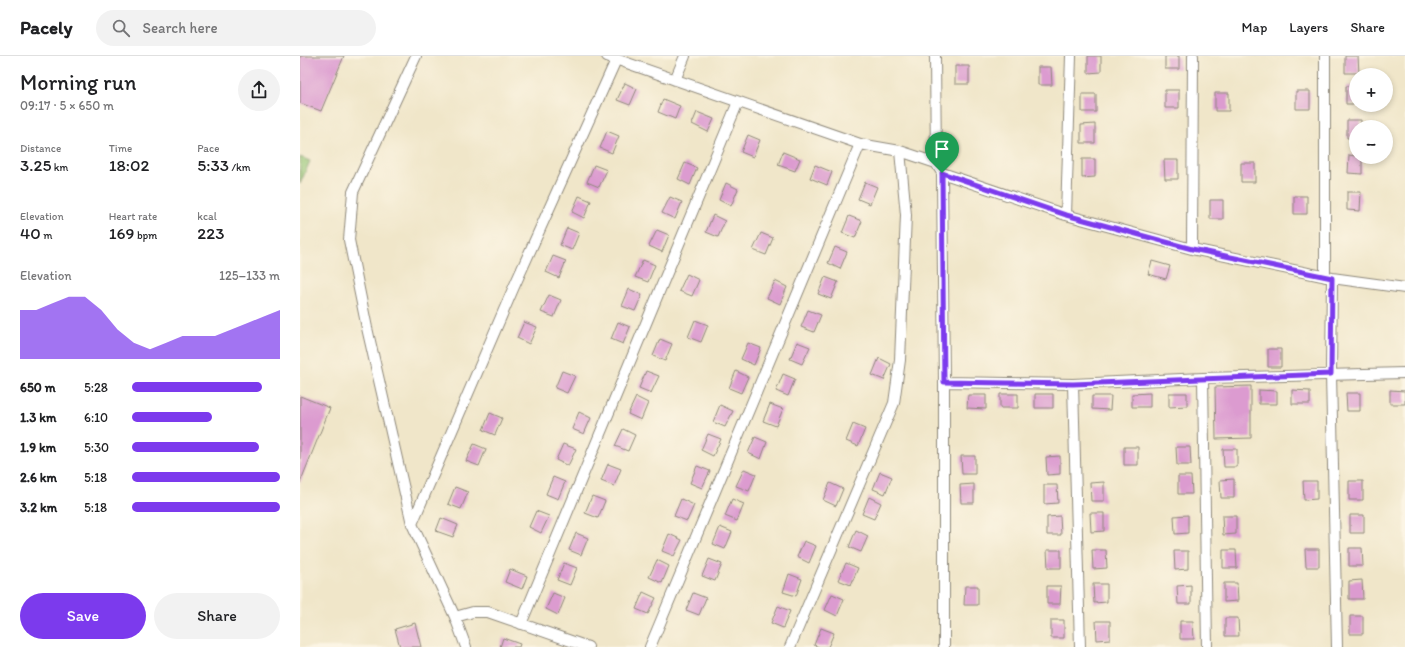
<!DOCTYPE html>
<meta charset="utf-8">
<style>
body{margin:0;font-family:Itim,sans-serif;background:#f2f2f2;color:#202124;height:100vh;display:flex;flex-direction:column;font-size:15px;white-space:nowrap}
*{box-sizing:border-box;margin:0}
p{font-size:13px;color:#757577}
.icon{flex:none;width:22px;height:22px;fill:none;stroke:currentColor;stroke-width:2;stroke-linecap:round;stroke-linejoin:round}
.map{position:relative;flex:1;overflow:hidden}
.panel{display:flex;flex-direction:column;background:#fff;width:300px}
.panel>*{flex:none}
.fabs{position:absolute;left:1049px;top:12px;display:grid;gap:8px}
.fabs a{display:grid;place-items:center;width:44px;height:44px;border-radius:50%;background:#fff;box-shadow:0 2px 6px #0003;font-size:20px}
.pin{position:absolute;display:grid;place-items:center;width:34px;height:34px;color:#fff;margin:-41px -17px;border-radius:50% 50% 50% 0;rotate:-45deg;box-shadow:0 0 4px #0007}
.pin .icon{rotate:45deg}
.round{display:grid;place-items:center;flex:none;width:42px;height:42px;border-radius:21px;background:#f2f2f2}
.overview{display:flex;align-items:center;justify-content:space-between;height:68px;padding:0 20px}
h1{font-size:22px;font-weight:600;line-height:30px}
.metrics{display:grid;grid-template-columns:repeat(3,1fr);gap:6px;height:68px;padding:4px 20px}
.metrics div{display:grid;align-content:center}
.metrics b{font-size:17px;font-weight:600}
.metrics small{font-size:11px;font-weight:400}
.metrics p{font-size:11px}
.chart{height:112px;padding:8px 20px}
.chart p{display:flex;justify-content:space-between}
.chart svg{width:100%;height:72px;margin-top:4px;fill:#7c3aed;opacity:.7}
.action{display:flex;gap:8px;margin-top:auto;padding:8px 20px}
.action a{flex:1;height:46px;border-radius:24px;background:#7c3aed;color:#fff;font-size:16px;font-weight:600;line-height:46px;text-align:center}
.action a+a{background:#f2f2f2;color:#202124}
ul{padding:0 20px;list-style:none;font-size:13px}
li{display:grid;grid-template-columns:64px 48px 1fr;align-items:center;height:30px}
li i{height:10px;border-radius:5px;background:#7c3aed}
header{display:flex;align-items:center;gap:24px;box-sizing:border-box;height:56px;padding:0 20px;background:#fff;border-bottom:1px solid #e0e0e0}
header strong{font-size:19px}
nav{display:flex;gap:22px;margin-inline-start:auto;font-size:14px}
.search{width:280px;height:36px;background:#f2f2f2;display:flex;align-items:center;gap:10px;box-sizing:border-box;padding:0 14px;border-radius:22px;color:#757577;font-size:15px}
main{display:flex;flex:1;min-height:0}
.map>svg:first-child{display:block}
.green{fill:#95c575;stroke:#607850}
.building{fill:#dc9bd0}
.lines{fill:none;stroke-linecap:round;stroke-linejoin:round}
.minor-casing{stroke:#8e887a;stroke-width:12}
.minor{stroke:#fff;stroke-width:10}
.route-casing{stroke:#fff;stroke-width:8}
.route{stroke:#7c3aed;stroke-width:5}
</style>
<header>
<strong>Pacely</strong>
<div class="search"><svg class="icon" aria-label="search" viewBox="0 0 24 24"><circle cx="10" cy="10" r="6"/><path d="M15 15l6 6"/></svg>Search here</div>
<nav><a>Map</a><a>Layers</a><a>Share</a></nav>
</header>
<main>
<section class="panel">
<div class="overview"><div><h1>Morning run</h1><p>09:17 · 5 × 650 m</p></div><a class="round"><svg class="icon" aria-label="share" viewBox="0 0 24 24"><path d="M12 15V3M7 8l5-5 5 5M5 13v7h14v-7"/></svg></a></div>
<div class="metrics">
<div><p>Distance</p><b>3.25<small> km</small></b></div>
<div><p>Time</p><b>18:02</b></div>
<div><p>Pace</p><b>5:33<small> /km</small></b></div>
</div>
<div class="metrics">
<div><p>Elevation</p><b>40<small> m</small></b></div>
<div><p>Heart rate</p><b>169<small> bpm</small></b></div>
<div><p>kcal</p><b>223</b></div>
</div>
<div class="chart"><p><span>Elevation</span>125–133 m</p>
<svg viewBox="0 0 160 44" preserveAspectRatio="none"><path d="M0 44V14L10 14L20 10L30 6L40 6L50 14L60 26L70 34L80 38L90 34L100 30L110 30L120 30L130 26L140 22L150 18L160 14V44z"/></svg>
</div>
<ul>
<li><b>650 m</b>5:28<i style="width:88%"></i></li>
<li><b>1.3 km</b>6:10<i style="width:54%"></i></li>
<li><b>1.9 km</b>5:30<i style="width:86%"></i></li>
<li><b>2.6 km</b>5:18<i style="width:100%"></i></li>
<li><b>3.2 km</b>5:18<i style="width:100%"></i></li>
</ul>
<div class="action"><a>Save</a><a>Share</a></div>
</section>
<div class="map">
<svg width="1105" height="591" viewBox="0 0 1105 591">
<rect width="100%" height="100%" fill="#fcf5e5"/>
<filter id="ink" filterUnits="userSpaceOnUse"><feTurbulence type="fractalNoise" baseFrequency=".025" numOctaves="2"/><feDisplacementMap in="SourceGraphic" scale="8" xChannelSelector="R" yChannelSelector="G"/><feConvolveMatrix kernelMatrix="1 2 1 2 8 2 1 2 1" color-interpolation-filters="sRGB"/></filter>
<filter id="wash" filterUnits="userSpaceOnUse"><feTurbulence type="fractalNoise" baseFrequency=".012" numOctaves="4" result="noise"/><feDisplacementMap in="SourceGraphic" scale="16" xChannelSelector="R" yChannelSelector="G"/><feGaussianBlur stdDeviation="0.9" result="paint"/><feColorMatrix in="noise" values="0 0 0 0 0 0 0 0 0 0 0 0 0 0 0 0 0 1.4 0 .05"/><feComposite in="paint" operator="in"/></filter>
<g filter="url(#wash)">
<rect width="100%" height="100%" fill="#f0e6c9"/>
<path class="green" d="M0,101L10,105L0,128Z"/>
<g id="blocks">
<path class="building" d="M0,0H44L21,55L0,47Z
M788,0H801V16L788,17Z
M865,0H879V13H865Z
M1045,0H1058L1059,17H1045Z
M655,10H669V28H655Z
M738,11H751L752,29H738Z
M325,27L337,33L330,49L317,44Z
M1046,30H1056V48H1046Z
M865,34H879V52H865Z
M996,35H1010V53H996Z
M915,37H929V55H915Z
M782,38H796V56H782Z
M363,43L380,50L375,63L358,56Z
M397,56L414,63L408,76L392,68Z
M1047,64H1061V71H1056V82H1047Z
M795,68V87H781V69Z
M307,75L319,80L312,97L300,92Z
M448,79L460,84L453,101L441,96Z
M483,96L500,103L495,115L478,109Z
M1049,99L1062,101V118L1048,117Z
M782,103H795V121L782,122Z
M864,104H878V123H865Z
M385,107L397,112L390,129L378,123Z
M941,107H955V126H941Z
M294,109L307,114L299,131L287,126Z
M515,109L532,116L527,129L510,122Z
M565,126L577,131L570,148L558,143Z
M426,127L438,133L431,150L419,144Z
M1047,136H1061L1060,155L1047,154Z
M279,140L291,145L284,162L272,156Z
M994,140H1007V158H994Z
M370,141L382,146L375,163L362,157Z
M910,144H923V163H910Z
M413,159L425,165L418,181L406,176Z
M549,160L562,165L555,182L542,177Z
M267,172L279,177L272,194L260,189Z
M357,174L369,179L362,196L349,190Z
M461,177L473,182L466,199L453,194Z
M535,191L547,196L540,213L528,207Z
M253,200L266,205L259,222L246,216Z
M343,204L355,209L348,226L335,221Z
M852,205L870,210L866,223L848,218Z
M387,218L399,224L392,240L379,235Z
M525,221L538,226L531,243L518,238Z
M475,225L487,231L480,248L467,242Z
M329,233L342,239L335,255L322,250Z
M249,239L261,244L254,261L241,256Z
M508,254L521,259L514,276L501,271Z
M395,264L408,269L401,286L388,281Z
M224,266L237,271L229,288L217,282Z
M318,266L330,271L323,288L311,283Z
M360,283L372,288L365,305L353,300Z
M497,286L510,291L502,308L490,303Z
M448,287L461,292L454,309L441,303Z
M968,293H981V311H968Z
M579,302L591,308L584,324L572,319Z
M262,315L275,320L267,337L255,332Z
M346,315L359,320L351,337L339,332Z
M436,315L448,321L441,337L429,332Z
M483,318L495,323L488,340L476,335Z
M951,330V382L916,383L915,331Z
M959,334L977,335V348H959Z
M992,334L1010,335V348H992Z
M1090,334L1105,335V348H1090Z
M850,337V351H832V338Z
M869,337H887V350L869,351Z
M1046,337H1060V355H1047Z
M700,338H718V352H700Z
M735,338H753V352H735Z
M668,339H686V353L667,352Z
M0,340L30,352L0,427Z
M792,340H811L810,354L792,353Z
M336,341L348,347L341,364L328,358Z
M470,348L483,353L476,370L463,365Z
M420,349L433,355L425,371L413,366Z
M279,356L291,362L284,378L272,373Z
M190,357L202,362L195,379L183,374Z
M553,368L565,373L558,390L546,385Z
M323,373L335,379L328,395L315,390Z
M408,378L421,383L413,400L401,394Z
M455,381L467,386L461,403L448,397Z
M174,388L186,393L179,410L166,405Z
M263,388L276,393L268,410L256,404Z
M824,391H838V409H824Z
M876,391H890L891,409H877Z
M923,393H937V411H924Z
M661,400H675V418H662Z
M760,400V418L747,419L746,401Z
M308,408L321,413L314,430L301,425Z
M397,410L410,415L402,432L390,427Z
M444,413L456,418L449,435L436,430Z
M580,416L592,421L585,438L573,433Z
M878,420H891L892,438H878Z
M253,421L265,426L258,443L246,438Z
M934,423V442H921L920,424Z
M1003,425H1017V443L1004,444Z
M1049,425H1063V444H1049Z
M804,426V445H791L790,427Z
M530,427L543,433L536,450L523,444Z
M674,428V447H661L660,429Z
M744,429H757L758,447L744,448Z
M155,431L168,436L161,453L148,448Z
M292,440L305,445L298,462L285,457Z
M569,441L581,447L574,463L562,458Z
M381,443L394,449L387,465L374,460Z
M432,443L444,448L437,465L425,460Z
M236,455L249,460L241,477L229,471Z
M790,457H804V475L791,476Z
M888,459V477L875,478L874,460Z
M1050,459H1064V477H1050Z
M760,460L761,479H747V461Z
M922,460H936V478L923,479Z
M141,462L158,469L153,481L136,475Z
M420,471L432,476L425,493L413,488Z
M556,474L568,480L561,496L549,491Z
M276,477L288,482L281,499L269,494Z
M369,478L382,484L374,500L362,495Z
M504,485L516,490L509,507L497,501Z
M1049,492H1062L1063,510H1049Z
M1005,493H1019V511H1006Z
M747,494H761V512H748Z
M792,494H806L807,512L793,513Z
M923,494H936L937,512H923Z
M874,495H888V513L875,514Z
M409,503L422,508L415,525L402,520Z
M357,504L369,510L362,527L349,521Z
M264,507L277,512L270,529L257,524Z
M546,507L558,512L551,529L538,524Z
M210,513L227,520L222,533L205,526Z
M489,518L502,523L496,540L483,536Z
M1062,524L1063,543H1049V525Z
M924,527H937L938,545L924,546Z
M793,528H807V546L794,547Z
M891,529V548H878L877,530Z
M665,530H678V549H664Z
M747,530H761L760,548H747Z
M343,536L356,542L348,558L336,553Z
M253,537L265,542L258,559L246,553Z
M393,537L406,542L399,559L386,554Z
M532,538L544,543L537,560L525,554Z
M478,550L490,555L483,572L471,567Z
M1050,560H1063V578H1050Z
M925,562H938L939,580H925Z
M751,564H764V582H751Z
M796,565H810V583L797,584Z
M880,565H893L894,583H880Z
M115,567L121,591H100L95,573Z
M521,572L534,577L528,591H519L514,589Z
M203,582L220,588L219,591H200Z"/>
</g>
</g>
<g filter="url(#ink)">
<use href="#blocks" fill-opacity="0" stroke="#8e887a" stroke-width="1"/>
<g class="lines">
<defs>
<path id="minor" d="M116,0L53,136L49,184L67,272L112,468L155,561L166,591
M307,0L560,88L600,95L636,107
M635,0L636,107L642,117L766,159L892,193L1032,222L1105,232
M1025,0V221
M375,24L385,0
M642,117L644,326V591
M766,159L771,0
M892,193L893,0
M1032,222L1031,318L1037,591
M903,322L907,591
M644,326L773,328L903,322L1105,317
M773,328L780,591
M112,468L213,233L316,4
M155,561L173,556H188L288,591
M221,568L438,46
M350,591L560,88
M490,591L594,347L600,304L606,159L600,95"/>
</defs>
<use href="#minor" class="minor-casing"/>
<use href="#minor" class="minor"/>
</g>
</g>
<g class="lines" filter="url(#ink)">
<defs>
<path id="route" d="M642,117L766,159L892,193L1032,222L1031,318L773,328L644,326Z"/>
</defs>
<use href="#route" class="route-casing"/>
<use href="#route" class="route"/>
</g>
</svg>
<div class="fabs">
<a>+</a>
<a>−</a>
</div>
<div class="pin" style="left:642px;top:117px;background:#1e9e55"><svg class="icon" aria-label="arrive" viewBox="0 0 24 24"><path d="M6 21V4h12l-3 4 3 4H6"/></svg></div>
</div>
</main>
